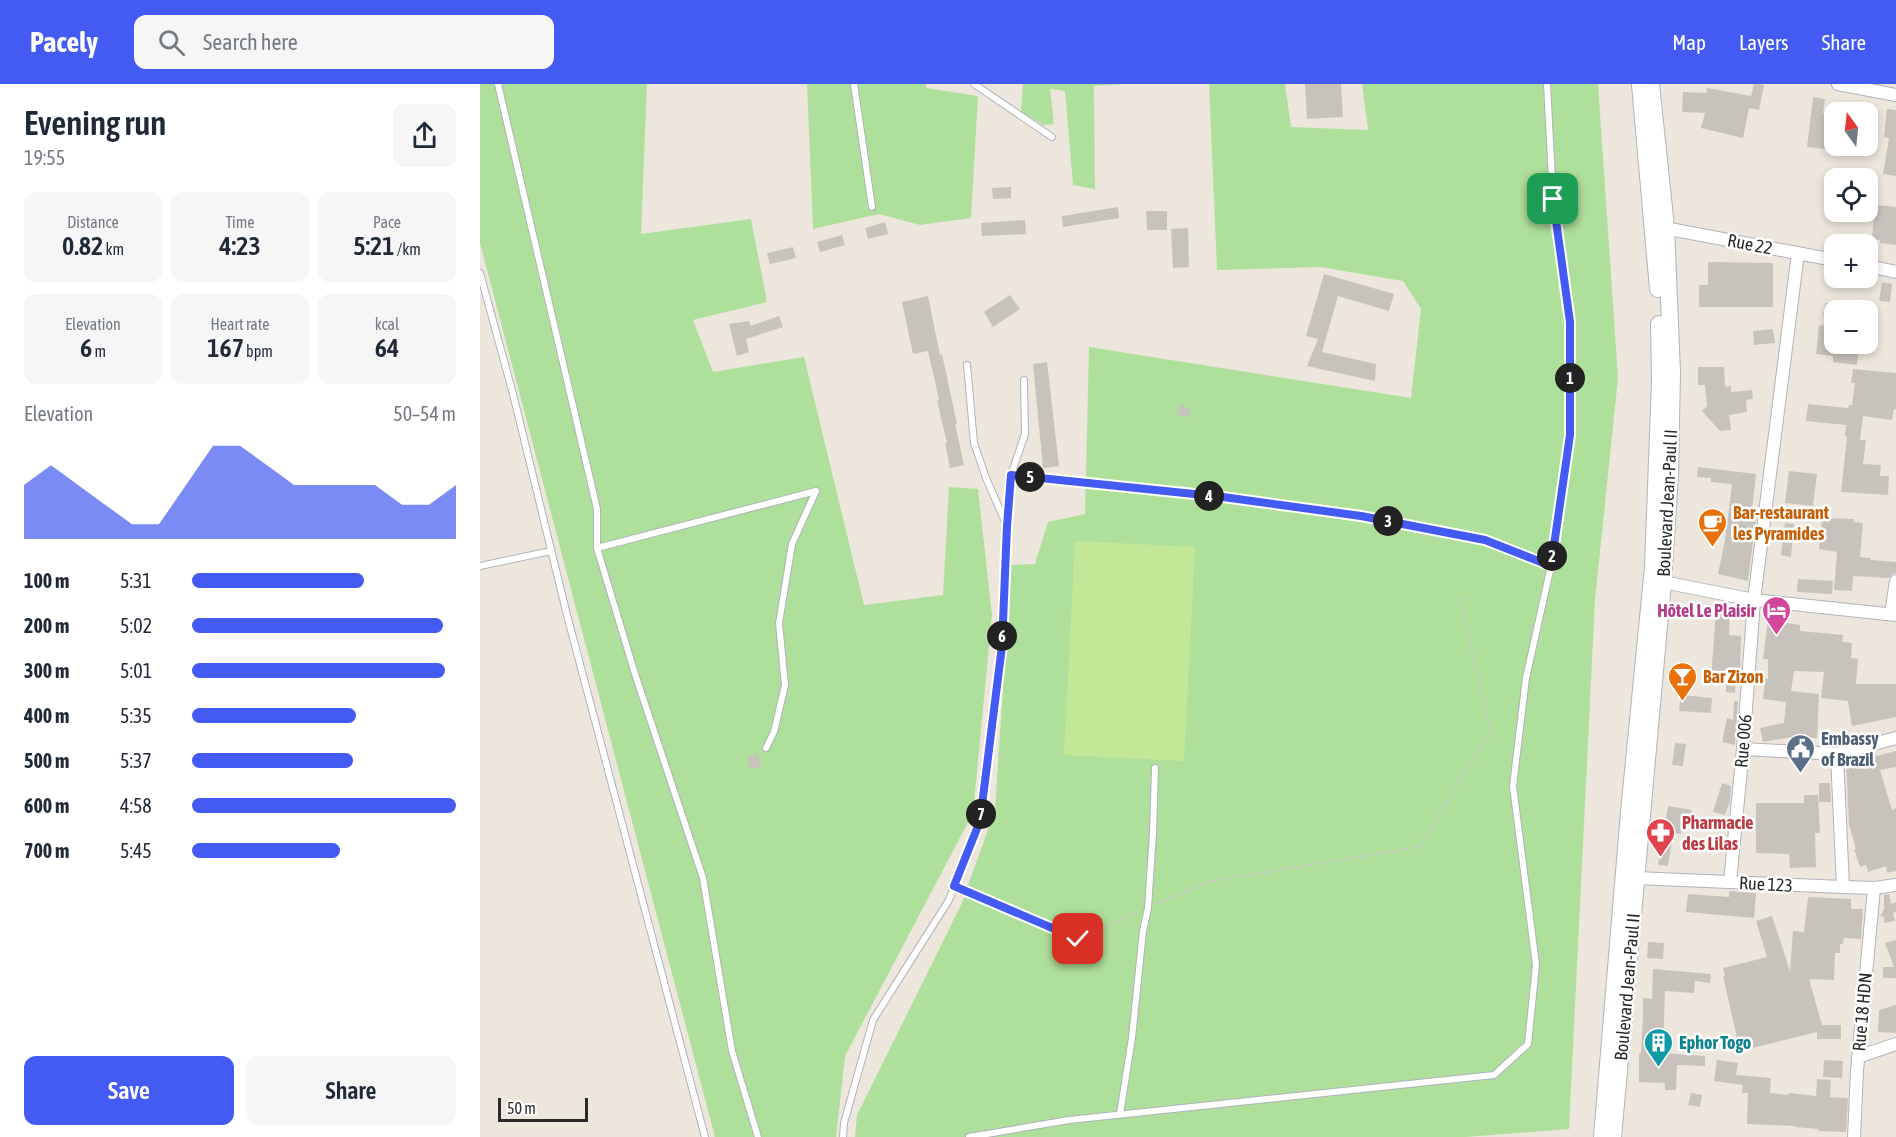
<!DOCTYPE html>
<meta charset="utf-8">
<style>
body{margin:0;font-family:"Asap Condensed",sans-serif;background:#f6f6f7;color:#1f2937;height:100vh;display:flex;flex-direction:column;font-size:22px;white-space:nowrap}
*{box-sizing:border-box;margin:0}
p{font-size:20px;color:#747a83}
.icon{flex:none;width:33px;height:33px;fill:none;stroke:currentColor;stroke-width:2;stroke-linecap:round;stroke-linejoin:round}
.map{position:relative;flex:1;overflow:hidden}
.details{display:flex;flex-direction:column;background:#fff;width:480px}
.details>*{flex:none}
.needle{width:39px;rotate:345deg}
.fabs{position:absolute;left:1344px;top:18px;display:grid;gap:12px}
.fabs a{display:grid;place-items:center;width:54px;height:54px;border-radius:12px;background:#fff;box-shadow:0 3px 9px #0003;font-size:30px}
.scale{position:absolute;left:18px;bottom:15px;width:90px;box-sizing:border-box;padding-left:6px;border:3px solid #2a2a2a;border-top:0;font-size:16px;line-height:21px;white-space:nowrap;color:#2a2a2a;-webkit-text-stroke:4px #fff;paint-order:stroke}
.pin{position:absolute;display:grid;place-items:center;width:51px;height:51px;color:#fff;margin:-26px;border-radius:12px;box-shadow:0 3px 9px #0006}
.km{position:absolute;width:30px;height:30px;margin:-15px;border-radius:50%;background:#222;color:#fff;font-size:16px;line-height:30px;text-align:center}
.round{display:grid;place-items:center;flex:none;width:63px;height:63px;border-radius:12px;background:#f6f6f7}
.overview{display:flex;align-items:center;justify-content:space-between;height:102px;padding:0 24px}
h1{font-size:33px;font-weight:600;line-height:45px}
.metrics{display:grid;grid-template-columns:repeat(3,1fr);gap:9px;height:102px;padding:6px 24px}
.metrics div{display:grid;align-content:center;border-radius:12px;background:#f6f6f7;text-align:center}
.metrics b{font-size:26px;font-weight:600}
.metrics small{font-size:16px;font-weight:400}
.metrics p{font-size:16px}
.chart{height:168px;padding:12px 24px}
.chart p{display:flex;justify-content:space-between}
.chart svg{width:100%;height:108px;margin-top:6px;fill:#435bf3;opacity:.7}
.cta{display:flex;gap:12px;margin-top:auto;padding:12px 24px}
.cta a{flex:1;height:69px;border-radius:12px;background:#435bf3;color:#fff;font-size:24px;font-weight:600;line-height:69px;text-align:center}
.cta a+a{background:#f6f6f7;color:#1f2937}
ul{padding:0 24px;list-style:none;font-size:20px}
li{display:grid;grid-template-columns:96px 72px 1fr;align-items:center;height:45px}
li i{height:15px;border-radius:8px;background:#435bf3}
header{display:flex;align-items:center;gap:36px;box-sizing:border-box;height:84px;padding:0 30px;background:#435bf3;color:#fff}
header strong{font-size:28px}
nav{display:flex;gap:33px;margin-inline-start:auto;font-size:21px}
.search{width:420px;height:54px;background:#f6f6f7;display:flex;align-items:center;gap:15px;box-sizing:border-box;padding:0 21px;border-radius:12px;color:#747a83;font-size:22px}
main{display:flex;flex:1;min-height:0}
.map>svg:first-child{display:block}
.green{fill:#afe09b}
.pitch{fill:#c1e797}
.building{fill:#c7c3bc}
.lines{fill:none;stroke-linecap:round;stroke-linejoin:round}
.service-casing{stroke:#b0b2bd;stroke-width:8}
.minor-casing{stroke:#b0b2bd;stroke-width:14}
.secondary-casing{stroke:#b0b2bd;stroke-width:18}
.path{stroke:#c8c8c8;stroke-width:2;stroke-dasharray:4.5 3;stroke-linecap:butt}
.service{stroke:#fff;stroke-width:6}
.minor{stroke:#fff;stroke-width:12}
.secondary{stroke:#fff;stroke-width:16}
.route-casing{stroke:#fff;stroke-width:12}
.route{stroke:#435bf3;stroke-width:8}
.labels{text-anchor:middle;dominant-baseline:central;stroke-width:5;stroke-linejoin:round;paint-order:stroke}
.street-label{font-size:18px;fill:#2a2a2a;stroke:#fff}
.food-label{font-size:18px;font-weight:bold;fill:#c56008;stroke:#fff;text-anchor:start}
.hotel-label{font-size:18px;font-weight:bold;fill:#b23c85;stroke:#fff;text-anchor:end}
.service-label{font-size:18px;font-weight:bold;fill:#4e5e75;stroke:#fff;text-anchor:start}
.health-label{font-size:18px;font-weight:bold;fill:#be3a42;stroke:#fff;text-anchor:start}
.culture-label{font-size:18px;font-weight:bold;fill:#0d838f;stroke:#fff;text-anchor:start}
</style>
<header>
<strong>Pacely</strong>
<div class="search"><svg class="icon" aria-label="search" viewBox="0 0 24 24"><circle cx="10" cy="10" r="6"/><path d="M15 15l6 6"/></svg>Search here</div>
<nav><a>Map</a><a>Layers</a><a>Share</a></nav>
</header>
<main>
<section class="details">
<div class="overview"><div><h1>Evening run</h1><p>19:55</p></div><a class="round"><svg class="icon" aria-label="share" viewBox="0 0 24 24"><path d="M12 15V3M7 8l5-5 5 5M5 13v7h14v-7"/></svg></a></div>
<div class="metrics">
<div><p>Distance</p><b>0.82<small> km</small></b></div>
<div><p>Time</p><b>4:23</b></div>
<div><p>Pace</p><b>5:21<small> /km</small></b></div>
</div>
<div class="metrics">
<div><p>Elevation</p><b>6<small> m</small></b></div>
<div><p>Heart rate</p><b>167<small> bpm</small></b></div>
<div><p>kcal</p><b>64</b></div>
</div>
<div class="chart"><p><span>Elevation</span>50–54 m</p>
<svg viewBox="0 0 160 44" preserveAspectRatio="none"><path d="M0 44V22L10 14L20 22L30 30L40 38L50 38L60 22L70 6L80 6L90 14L100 22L110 22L120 22L130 22L140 30L150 30L160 22V44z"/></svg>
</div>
<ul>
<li><b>100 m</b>5:31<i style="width:65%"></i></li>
<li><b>200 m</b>5:02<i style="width:95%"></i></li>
<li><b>300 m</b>5:01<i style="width:96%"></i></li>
<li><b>400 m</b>5:35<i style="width:62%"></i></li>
<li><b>500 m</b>5:37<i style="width:61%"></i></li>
<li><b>600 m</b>4:58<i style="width:100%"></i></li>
<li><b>700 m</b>5:45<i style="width:56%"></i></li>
</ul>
<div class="cta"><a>Save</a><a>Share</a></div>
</section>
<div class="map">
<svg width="1416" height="1053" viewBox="0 0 1416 1053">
<rect width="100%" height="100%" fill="#ece6dd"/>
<path class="green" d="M0,0H167L161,150L271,135L287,218L213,236L233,288L324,273L384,521L463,511L469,403L498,405L512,531L493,729L365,972L356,1053H235L0,159Z
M327,0H446V4L498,12L491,134L440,141L399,130L333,145Z
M543,0H642L614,2L615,105L593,101L585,7L570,5L574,40L563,41L541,28Z
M729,0H805L811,43L888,46L882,0H1118L1138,294L1115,516L1089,1045L986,1053H375L377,1031L481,821L515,726L531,481L555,480L568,438L605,430L609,263L931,314L941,225L923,197L840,183L737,186Z"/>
<path class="pitch" d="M595,457L715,463L704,677L584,671Z"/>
<path class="building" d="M825,0H861L863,33L827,35Z
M1274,0L1284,1L1279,26L1269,24L1263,54L1221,44L1225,29L1202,28L1203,8L1226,9L1227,4L1271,12Z
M1333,13L1345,15L1343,29L1354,31L1353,66L1327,63Z
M1407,25L1416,26V92L1403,90L1409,54L1404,53Z
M531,103V114L513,115L512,104Z
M1395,121L1416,123V161L1400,159V156L1392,155Z
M638,123L639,134L583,143L582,132Z
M666,127H687V146H667Z
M545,136L546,150L502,152L501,139Z
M405,138L408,150L388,155L385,144Z
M708,144L709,183L693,184L691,145Z
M362,151L365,161L340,168L337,158Z
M313,163L316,174L290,180L287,169Z
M1228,178L1293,179V223H1219V201H1228Z
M844,190L914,210L909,227L858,212L842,268L896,280L895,297L827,282L838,255L826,252Z
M1402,198L1412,200L1410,218L1399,217Z
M530,211L540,225L513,243L504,228Z
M448,212L460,271L462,270L477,340H475L484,381L470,384L465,359H467L457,317L459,316L448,267L433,270L422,218Z
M1345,219L1354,220V232L1343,231Z
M299,232L303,243L266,255L269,268L257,272L249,240L269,237L271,242Z
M1354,239V260H1366V261L1379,263L1377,281L1353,278V272L1336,270L1339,242Z
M1293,245L1295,259L1274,261L1273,247Z
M567,278L579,382L563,384L553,280Z
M1218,283H1244L1245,303L1251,302V308L1272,306L1273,315L1266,316L1267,328L1249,331L1251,346L1240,347L1222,327L1227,322L1225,301H1218Z
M1373,285L1416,289V325H1414L1412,336L1383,332L1380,356H1386L1383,380L1401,381L1400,392H1409L1408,411L1361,408L1367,353L1365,352L1366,341L1326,337L1328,320L1368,324L1369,321H1372L1375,299H1371Z
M700,320L711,325L707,334L696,329Z
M1218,383L1276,390L1272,425L1277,426L1268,497L1238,490L1245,456L1252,400L1231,398V394L1217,393Z
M1309,387L1337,390L1333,422L1305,419Z
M1342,434L1374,435V438L1383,439L1380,473L1391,474V476L1416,478V489L1412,490L1409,494L1373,492L1372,507L1354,506L1357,468L1339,465Z
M1305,439L1314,440L1311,473L1301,471Z
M1318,495L1353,497L1352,510L1317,508Z
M1236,527L1250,528L1249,551L1261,552L1260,595H1256L1255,609L1246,608V595L1231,594Z
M1288,536L1320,541V547L1363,551L1362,558L1372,559L1371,574L1378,575L1376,600H1416V633L1372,642L1368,617L1341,614L1344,588L1314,587L1311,607L1339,610L1337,654L1312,653L1283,658L1280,644L1304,639L1306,618L1283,615L1285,595H1288V575H1283Z
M1201,611L1232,614L1231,629L1199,627Z
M1254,617H1258L1255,661L1242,658L1247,634L1253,636Z
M1195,659L1206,660L1203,682L1192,681Z
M1416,667V683L1400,686L1412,726L1416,724V787L1407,789L1406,782L1388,788L1386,781L1380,783L1374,765H1376L1369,740L1366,678L1382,677L1381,674L1396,670V672Z
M278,670L281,682L270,685L267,673Z
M1242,699L1251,702L1250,717L1245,731L1233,728Z
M1339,699H1350L1351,718H1339Z
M1324,711H1338L1340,749H1335L1336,783L1310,784L1309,770L1276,769V719H1324Z
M1188,722L1212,726L1209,742L1203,741L1201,750L1193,749L1188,782L1178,781Z
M1249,807L1276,809L1274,834L1206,828L1208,810L1249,813Z
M1409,810L1411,820L1416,818V828L1413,829L1415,837L1404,839V832L1400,833L1404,825V811Z
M1328,813L1371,815V825H1383L1381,855L1364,854L1363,860H1360V869H1355L1354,896L1329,895L1342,941H1361V955H1337V948L1260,967L1243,892H1245L1243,884L1287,873L1276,837L1292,832L1310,887L1313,847L1324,848Z
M1416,856V894H1403V883H1414L1405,859Z
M1168,858L1184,859L1183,875L1167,874Z
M1173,885L1231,890L1230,899L1215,897L1214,909L1185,907L1183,969L1225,972V982L1197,981L1196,1006H1185V999L1159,998V969H1161L1163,932V914L1172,915Z
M1416,921V949L1398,948L1399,926Z
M1237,976L1258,979L1256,991L1291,994L1290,1009L1308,1011L1309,1009L1336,1012L1337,995L1351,996L1350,1013L1368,1014L1366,1048L1338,1047V1045L1315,1043V1042L1267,1040L1268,1009H1262L1263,1001L1234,997Z
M1344,976L1363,977L1362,994L1343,993Z
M1211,1009L1222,1011L1220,1023L1208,1021Z"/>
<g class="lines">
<defs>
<path id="service" d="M18,0L117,425V464L155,590L223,794L252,967L278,1053
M374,0L392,123
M494,0L572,53
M0,189L33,310L87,531L225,1053
M531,391L743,413L881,432L1005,456L1071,482
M527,439L531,391L545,350L544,296
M117,464L336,407L312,460L299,539L305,601L294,648L286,664
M0,482L71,467
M640,1030L652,954L663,847L668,824L673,749L675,684
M363,1053L364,1039L393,936L469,816L500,737L522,562L527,442L506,394L494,359L487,281
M489,1053L589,1036L1014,991L1048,960L1056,881L1033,702L1046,594L1071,482L1090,351L1091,238L1073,115L1067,0"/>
<path id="minor" d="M1358,0L1416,11
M1179,143L1354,176
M1388,182L1416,188
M1183,498L1274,516L1416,531
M1411,530L1416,497
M1263,665L1357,670L1416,654
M1357,670L1363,803
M1156,794L1363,803L1394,804L1416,801
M1250,798L1263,665L1274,516L1318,169
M1378,973L1416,960
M1374,1053L1377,987L1394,804"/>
<path id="secondary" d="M1160,1L1178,205
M1122,1053L1149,728L1173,483L1180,297L1179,240
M1133,1053L1183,498L1190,392L1192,288L1186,143L1171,0"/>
</defs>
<use href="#service" class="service-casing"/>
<use href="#minor" class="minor-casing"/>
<use href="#secondary" class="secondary-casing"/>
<path class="path" d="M481,805L598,855L657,829
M676,820L727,798L939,763L1011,648L979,511"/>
<use href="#service" class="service"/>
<use href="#minor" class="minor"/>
<use href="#secondary" class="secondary"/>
</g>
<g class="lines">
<defs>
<path id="route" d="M598,855L474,802L500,737L522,562L527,442L531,391L743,413L881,432L1005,456L1071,482L1090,351V238L1073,115"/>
</defs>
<use href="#route" class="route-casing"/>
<use href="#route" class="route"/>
</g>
<defs>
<symbol id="cafe-pin" viewBox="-11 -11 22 30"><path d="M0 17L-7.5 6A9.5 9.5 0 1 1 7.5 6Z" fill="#e8710a" stroke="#fff"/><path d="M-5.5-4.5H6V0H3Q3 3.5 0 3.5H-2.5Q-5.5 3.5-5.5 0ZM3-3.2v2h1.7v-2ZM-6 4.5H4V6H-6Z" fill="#fff"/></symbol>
<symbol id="hotel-pin" viewBox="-11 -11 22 30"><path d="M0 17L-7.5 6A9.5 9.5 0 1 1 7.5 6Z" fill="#d1479c" stroke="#fff"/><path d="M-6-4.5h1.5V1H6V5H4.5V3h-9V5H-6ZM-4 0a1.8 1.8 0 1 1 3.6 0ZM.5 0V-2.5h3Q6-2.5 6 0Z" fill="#fff"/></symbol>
<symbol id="bar-pin" viewBox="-11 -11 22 30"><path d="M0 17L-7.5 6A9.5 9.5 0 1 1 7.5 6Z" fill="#e8710a" stroke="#fff"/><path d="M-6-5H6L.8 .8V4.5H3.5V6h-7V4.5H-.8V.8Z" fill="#fff"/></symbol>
<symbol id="civic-pin" viewBox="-11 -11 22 30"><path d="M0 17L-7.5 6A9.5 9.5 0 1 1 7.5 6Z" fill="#5c6f8a" stroke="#fff"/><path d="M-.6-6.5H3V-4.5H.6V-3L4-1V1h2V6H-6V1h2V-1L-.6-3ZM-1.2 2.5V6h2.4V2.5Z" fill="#fff"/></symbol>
<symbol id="pharmacy-pin" viewBox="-11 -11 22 30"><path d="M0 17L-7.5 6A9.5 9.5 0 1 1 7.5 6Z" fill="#e0444e" stroke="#fff"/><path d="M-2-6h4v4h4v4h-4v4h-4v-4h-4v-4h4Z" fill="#fff"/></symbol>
<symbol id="building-pin" viewBox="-11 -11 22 30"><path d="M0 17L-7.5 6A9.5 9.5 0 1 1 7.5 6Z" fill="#0f9aa8" stroke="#fff"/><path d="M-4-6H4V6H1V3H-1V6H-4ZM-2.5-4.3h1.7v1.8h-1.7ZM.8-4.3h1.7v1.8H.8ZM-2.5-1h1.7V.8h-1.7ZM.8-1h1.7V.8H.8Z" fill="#fff"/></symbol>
</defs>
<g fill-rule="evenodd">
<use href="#cafe-pin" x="1216" y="422" width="33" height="45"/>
<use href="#hotel-pin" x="1280" y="510" width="33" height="45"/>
<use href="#bar-pin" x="1186" y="576" width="33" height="45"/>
<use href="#civic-pin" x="1304" y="648" width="33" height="45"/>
<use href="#pharmacy-pin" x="1164" y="732" width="33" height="45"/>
<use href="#building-pin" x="1162" y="942" width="33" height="45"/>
</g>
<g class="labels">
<g class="street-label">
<text transform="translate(1270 160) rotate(11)">Rue 22</text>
<text transform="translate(1187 419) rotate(-87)">Boulevard Jean-Paul II</text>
<text transform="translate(1263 657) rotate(-85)">Rue 006</text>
<text transform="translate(1286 800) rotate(3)">Rue 123</text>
<text transform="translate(1147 903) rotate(-85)">Boulevard Jean-Paul II</text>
<text transform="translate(1382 928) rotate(-85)">Rue 18 HDN</text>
</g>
<g class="food-label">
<text x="1253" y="428">Bar-restaurant<tspan x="1253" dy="21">les Pyramides</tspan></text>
<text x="1223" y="592">Bar Zizon</text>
</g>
<g class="hotel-label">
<text x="1276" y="526">Hôtel Le Plaisir</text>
</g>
<g class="service-label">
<text x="1341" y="654">Embassy<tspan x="1341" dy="21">of Brazil</tspan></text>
</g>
<g class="health-label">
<text x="1202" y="738">Pharmacie<tspan x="1202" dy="21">des Lilas</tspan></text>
</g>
<g class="culture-label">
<text x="1199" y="958">Ephor Togo</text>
</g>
</g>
</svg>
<div class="fabs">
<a><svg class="needle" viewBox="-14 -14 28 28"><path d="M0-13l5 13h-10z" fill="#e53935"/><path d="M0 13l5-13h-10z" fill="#747a83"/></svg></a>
<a><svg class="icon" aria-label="locate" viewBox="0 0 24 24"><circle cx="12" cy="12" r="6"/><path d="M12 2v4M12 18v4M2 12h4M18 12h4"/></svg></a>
<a>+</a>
<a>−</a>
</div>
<div class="scale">50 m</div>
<div class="pin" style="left:1073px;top:115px;background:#1e9e55"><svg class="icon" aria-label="arrive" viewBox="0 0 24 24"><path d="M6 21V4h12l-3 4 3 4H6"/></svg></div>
<div class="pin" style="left:598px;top:855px;background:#d93025"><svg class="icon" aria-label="check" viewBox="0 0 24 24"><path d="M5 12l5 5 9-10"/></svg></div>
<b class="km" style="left:1090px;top:294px">1</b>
<b class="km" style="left:1072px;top:472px">2</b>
<b class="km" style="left:908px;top:437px">3</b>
<b class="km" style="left:729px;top:412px">4</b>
<b class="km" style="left:550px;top:393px">5</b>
<b class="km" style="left:522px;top:552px">6</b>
<b class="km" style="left:501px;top:730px">7</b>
</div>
</main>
